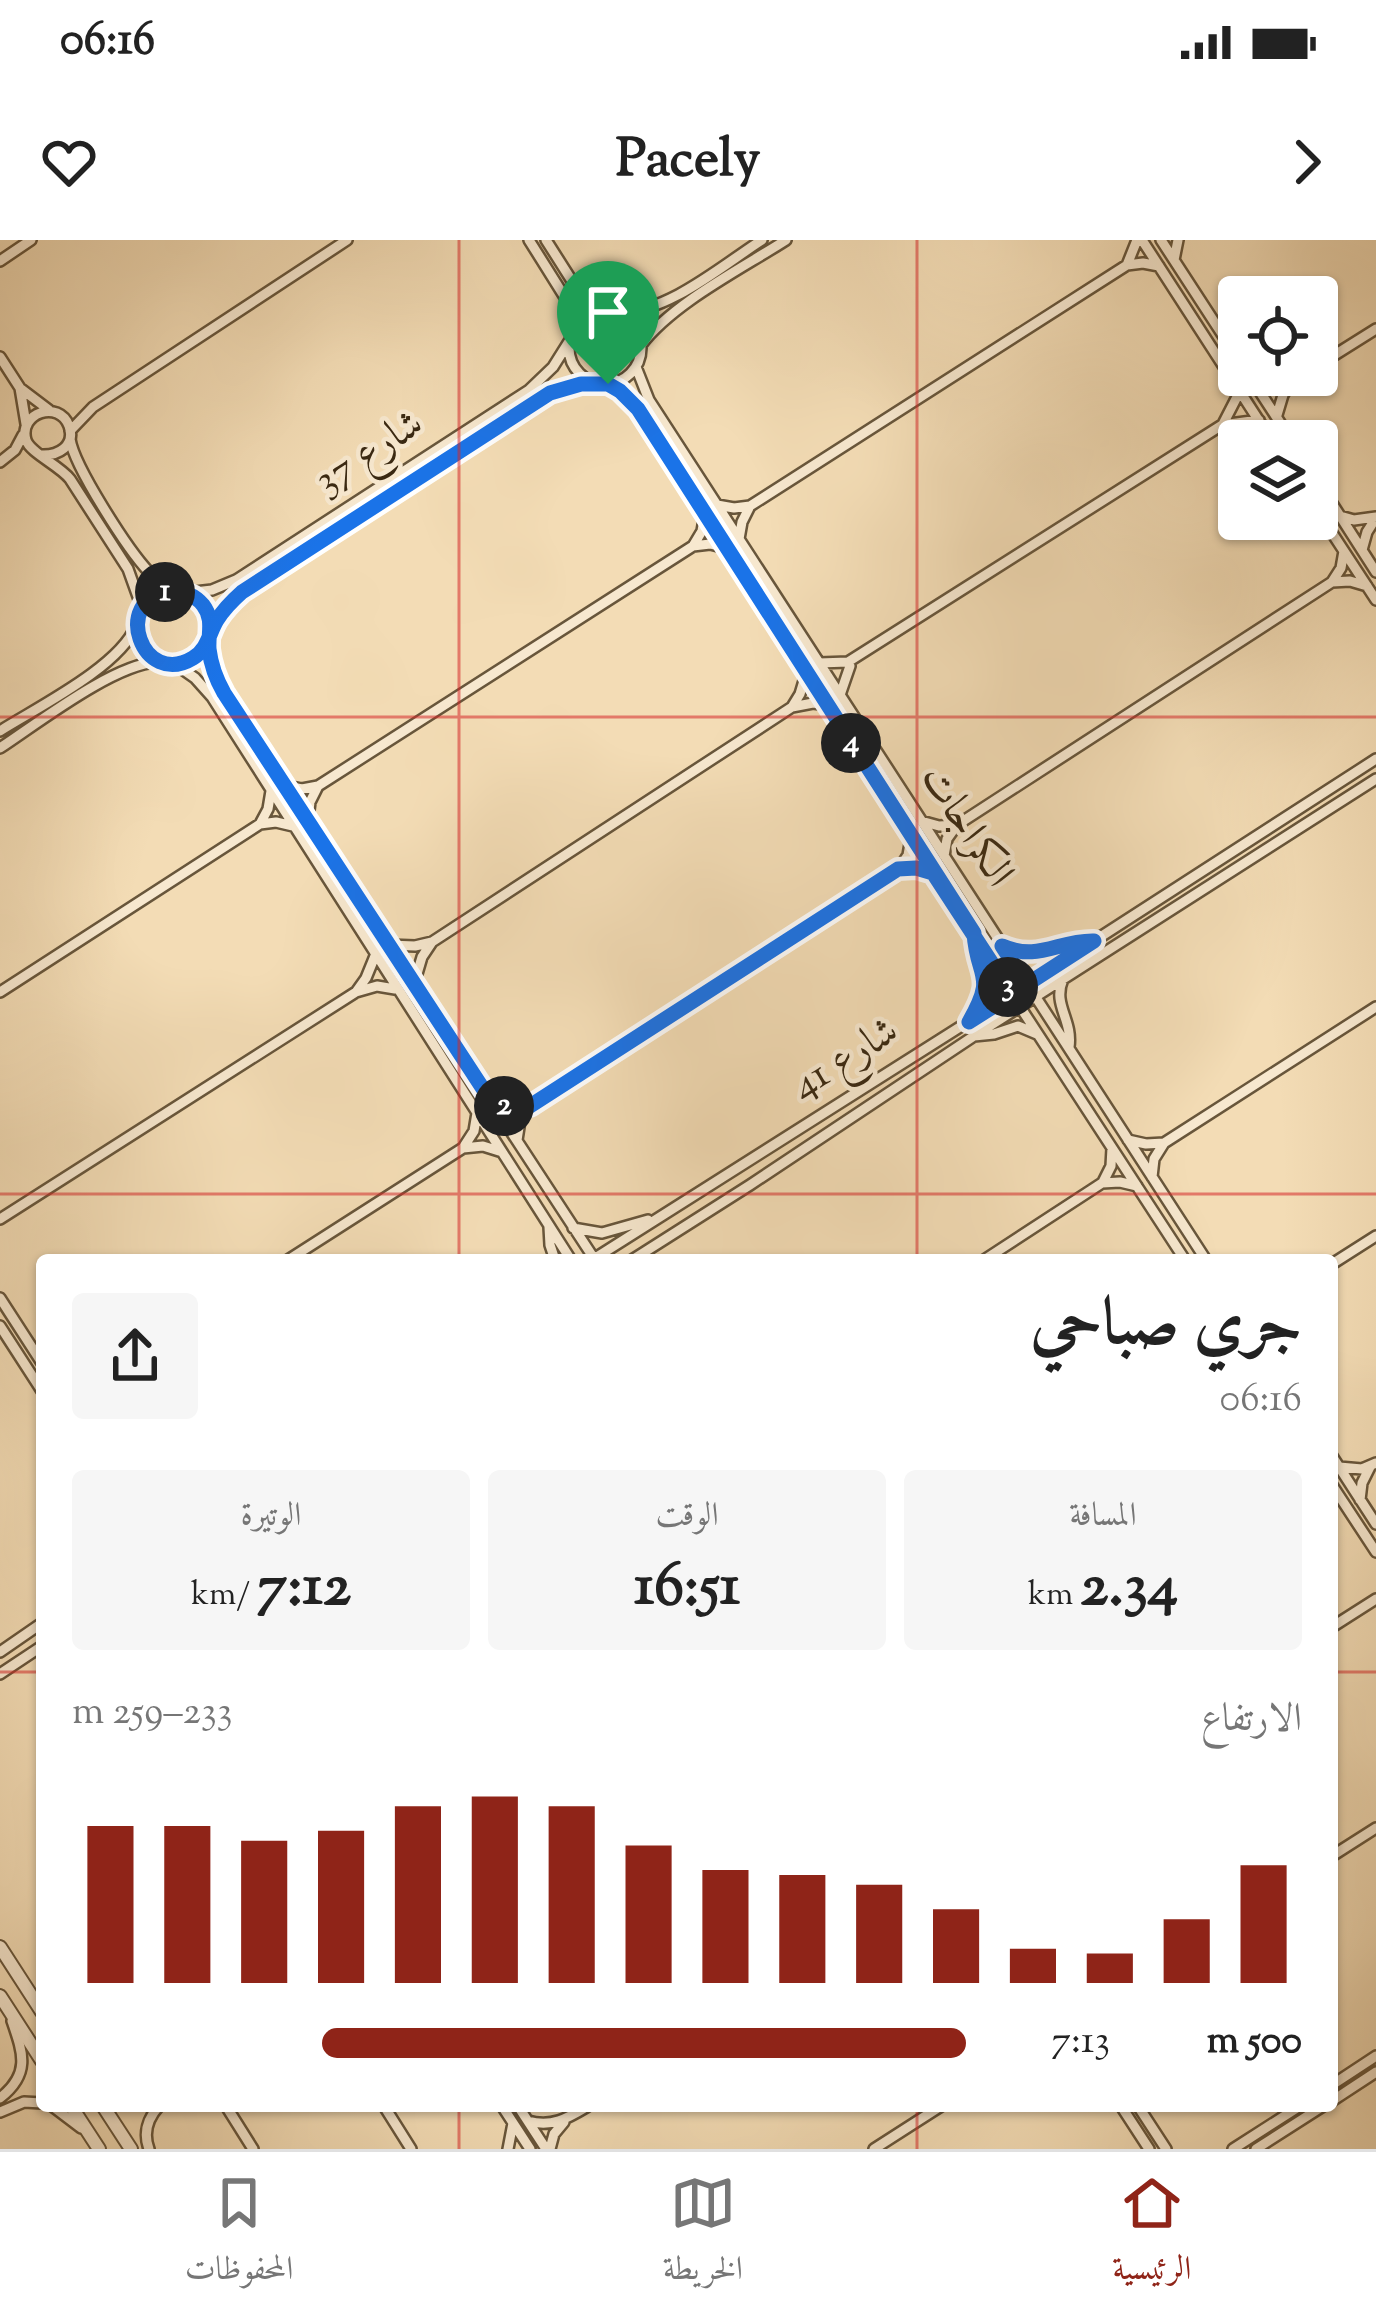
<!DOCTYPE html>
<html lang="ar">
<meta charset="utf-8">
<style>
body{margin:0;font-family:"Sorts Mill Goudy",Amiri,serif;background:#f6f6f6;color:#222;direction:rtl;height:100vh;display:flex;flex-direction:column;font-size:45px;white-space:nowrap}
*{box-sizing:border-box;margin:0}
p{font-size:39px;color:#767676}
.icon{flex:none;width:66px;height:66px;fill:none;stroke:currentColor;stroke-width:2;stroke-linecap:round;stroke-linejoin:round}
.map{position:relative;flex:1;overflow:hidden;direction:ltr}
.side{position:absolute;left:36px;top:1014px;width:1302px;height:858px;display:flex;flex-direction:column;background:#fff;border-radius:12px;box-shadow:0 3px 9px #0004;direction:rtl}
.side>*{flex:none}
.fabs{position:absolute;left:1218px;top:36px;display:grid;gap:24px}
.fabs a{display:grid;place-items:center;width:120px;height:120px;border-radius:12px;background:#fff;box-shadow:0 3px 9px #0004;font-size:60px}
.pin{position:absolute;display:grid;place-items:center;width:102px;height:102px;color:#fff;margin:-123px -51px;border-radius:50% 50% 50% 0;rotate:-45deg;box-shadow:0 0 12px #0007}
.pin .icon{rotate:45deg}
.km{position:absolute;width:60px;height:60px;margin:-30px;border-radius:50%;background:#222;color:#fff;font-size:33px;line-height:60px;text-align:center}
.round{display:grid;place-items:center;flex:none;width:126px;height:126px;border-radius:12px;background:#f6f6f6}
.summary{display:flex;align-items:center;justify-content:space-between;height:204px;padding:0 36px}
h1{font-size:66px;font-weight:700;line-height:90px}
.stats{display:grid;grid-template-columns:repeat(3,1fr);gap:18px;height:204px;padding:12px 36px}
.stats div{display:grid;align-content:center;border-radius:12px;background:#f6f6f6;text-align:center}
.stats b{font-size:60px;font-weight:700}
.stats small{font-size:33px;font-weight:400}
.stats p{font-size:33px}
.chart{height:336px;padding:24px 36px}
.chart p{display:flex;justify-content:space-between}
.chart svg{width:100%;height:216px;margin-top:12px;stroke:#8f2418;stroke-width:6}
ul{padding:0 36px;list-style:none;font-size:39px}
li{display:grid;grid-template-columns:192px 144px 1fr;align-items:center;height:90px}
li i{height:30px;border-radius:15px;background:#8f2418}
.status{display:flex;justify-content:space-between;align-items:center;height:84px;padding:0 60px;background:#fff;direction:ltr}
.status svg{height:33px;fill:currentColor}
header{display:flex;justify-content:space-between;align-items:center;height:156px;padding:0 36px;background:#fff;font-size:54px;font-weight:700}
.dock{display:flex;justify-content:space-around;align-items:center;height:168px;border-top:3px solid #e0e0e0;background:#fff;font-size:33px;color:#767676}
.dock a{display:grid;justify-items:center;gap:6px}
.dock .active{color:#8f2418}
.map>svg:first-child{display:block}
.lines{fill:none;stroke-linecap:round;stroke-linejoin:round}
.minor-casing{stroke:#68563b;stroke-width:14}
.tertiary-casing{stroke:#68563b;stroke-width:16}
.minor{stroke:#f7e8cf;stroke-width:9}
.tertiary{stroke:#f7e8cf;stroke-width:12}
.route-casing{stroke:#fff;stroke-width:24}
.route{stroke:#1a73e8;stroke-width:15}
.grid{fill:none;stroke:#d62828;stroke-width:3;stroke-opacity:0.55}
.labels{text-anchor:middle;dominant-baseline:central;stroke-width:9;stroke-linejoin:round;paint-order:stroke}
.street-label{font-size:42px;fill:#3a2912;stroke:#f7e8cf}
</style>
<div class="status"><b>06:16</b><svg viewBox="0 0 49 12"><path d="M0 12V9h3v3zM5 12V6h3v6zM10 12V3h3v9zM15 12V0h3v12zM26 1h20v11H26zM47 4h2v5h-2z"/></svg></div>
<header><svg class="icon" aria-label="forward" viewBox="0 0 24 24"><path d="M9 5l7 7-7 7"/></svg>Pacely<svg class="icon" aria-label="heart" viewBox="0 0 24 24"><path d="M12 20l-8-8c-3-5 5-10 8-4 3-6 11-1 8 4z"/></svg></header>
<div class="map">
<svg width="1376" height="1909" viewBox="0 0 1376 1909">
<rect width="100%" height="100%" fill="#f3dcb5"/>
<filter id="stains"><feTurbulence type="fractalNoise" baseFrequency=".00167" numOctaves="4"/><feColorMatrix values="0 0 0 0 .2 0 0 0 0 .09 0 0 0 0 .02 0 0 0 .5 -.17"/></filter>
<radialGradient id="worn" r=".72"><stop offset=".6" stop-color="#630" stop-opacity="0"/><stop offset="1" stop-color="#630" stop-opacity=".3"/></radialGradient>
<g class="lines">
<defs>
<path id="minor" d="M529,0L566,59L574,89
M546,0L579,52L602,72
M1142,0L1272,201
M1161,0L1239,120
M1174,20L1178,0
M0,21L31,0
M1127,25L1137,0
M569 108a36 36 0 1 1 72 0a36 36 0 1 1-72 0Z
M619,73C670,71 720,27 762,0
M641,105C673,63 741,29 786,0
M0,117L20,148L49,170
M1317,126L1376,89
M636,127L649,160L1206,1020
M1249,135L1292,201
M608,144L619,151L638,169L933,633L1185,1020
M1256,145L1284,144L1302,135
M20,148L26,184
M1277,175L1283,155L1291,142
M1223,184L1240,151
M70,191L93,167L347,0
M70,199C74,226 128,310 149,332C156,340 164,345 172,351
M41,215C58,216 76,206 69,186C59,159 18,173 26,200C30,213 59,225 70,239L128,329L142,368
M0,222L15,210L23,195
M1317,240L1376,332
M717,265L734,268L750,266L1127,25L1143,23L1159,26
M1317,270L1376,360
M1340,276L1354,280L1376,277
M739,299L742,282L750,266
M693,306L702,291L705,274
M1362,310L1367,292L1376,278
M1332,342L1350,341L1367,346
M137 387a37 37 0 1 1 74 0a37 37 0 1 1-74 0Z
M186,353L212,350L236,340L529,150L553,127L570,100
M210,392L224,370L242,352L537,161L565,147L597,143
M209,399L212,427L224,453L595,1020
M819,423L848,422L1222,185L1259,180
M175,424L195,438L212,457L571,1020
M840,455L850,426L848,422
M792,467L800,454L806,434
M0,491C38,467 119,427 136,386
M0,508C38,483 114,424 157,422
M287,546L302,549L318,546L693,306L710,304L726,308
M308,579L310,562L318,546
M921,581L939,586L957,585
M260,584L268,569L271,551
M944,616L947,599L957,585L1332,342L1341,328L1344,311
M899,629L916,628L933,633
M389,705L415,706L432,702L792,467L813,463L827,465
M1006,708C1038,720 1062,700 1094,701
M1063,739C1052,765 1073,779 1069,807
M414,744L422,717L432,702
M0,752L260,584L276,582L293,586
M356,752L366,738L375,716
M971,779C994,738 980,739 974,699
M974,796L994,794L1018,786L1037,794
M495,862L510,867L530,866
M517,900L520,881L530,866L899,629L908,615L911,598
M1128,900L1146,904L1164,903
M463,908L483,906L499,911
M1152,937L1154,919L1164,903L1376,767
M1103,942L1111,926L1112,908
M0,979L356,752L377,746L395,749
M549,987L550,1005L555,1020
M573,988L602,993L648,980
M288,1020L463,908L474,891L477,873
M592,1020L1012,754L1376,519
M632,1020L750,945L974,796L1376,539
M984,1020L1102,943L1120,942L1137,946
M1332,1024L1376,996
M0,1058L42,1123
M0,1086L42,1151
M1332,1216L1376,1284
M1339,1227L1362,1229L1376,1223
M1332,1245L1376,1312
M1360,1260L1362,1243L1370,1227
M1332,1387L1376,1359
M0,1412L42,1383
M0,1434L42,1406
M1332,1616L1376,1588
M1332,1845L1376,1816
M0,1858C31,1834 23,1813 12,1781
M1332,1861L1376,1832
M52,1866L81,1888
M226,1866L253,1909
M384,1866L411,1909
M502,1866L530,1909
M518,1866L546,1909
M1121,1866L1149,1909
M1138,1866L1166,1909
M0,1872L24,1862L42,1863
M528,1881C552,1888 568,1878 588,1866
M149,1909C143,1893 148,1878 159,1866
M508,1909L513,1883
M550,1909L554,1894L564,1882
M874,1909L941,1866
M1233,1909L1300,1866
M1256,1909L1323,1866"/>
<path id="tertiary" d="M0,1707L42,1772
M0,1756L42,1821
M71,1866L99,1909
M103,1866L131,1909"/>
</defs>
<use href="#minor" class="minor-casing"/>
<use href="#tertiary" class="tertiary-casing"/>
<use href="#minor" class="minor"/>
<use href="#tertiary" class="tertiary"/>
</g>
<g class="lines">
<defs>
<path id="route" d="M608,144H581L550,153L242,352C233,360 224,369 217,380C209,393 208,409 193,418C142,449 111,359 169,351C182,350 195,355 203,365C214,379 208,393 209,409C211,426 216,439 224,453L491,861L510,867L530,866L898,629L916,628L933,633L1012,754L1094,701C1058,700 1039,722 1002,706L1027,745L969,782C997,733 977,740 974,693L638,169L620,151L608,144"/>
</defs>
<use href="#route" class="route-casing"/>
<use href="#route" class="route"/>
</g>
<path class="grid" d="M459,0V1020M917,0V1020M0,477H1376M0,954H1376M0,1432H42M1332,1432H1376M459,1866V1909M917,1866V1909"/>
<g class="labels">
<g class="street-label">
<text transform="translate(370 214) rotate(-33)">شارع 37</text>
<text transform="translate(965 587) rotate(57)">الكراجات</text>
<text transform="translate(846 820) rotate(-32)">شارع 41</text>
</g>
</g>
<rect width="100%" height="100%" filter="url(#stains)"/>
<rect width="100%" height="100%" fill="url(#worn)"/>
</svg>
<div class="fabs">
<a><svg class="icon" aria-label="locate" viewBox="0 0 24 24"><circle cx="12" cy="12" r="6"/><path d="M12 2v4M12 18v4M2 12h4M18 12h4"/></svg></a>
<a><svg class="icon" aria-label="layers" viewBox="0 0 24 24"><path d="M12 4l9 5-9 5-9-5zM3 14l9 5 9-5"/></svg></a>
</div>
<div class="pin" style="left:608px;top:144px;background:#1e9e55"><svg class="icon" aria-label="arrive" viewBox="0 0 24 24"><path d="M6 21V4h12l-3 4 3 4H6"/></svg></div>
<b class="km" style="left:165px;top:352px">1</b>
<b class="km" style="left:504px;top:866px">2</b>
<b class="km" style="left:1008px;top:747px">3</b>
<b class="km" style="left:851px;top:503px">4</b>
<section class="side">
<div class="summary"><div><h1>جري صباحي</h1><p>06:16</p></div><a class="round"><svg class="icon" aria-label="share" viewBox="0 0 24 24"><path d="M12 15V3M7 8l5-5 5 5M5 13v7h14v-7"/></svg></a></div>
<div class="stats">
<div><p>المسافة</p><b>2.34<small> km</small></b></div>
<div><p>الوقت</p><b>16:51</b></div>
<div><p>الوتيرة</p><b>7:12<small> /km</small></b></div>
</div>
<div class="chart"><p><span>الارتفاع</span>233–259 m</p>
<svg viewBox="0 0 160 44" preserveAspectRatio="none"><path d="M5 44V12M15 44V12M25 44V15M35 44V13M45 44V8M55 44V6M65 44V8M75 44V16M85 44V21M95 44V22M105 44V24M115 44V29M125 44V37M135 44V38M145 44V31M155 44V20"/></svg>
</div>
<ul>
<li><b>500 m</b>7:13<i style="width:72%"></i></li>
</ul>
</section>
</div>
<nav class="dock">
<a class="active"><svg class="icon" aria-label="home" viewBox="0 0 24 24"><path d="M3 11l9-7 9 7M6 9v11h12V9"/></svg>الرئيسية</a>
<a><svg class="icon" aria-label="map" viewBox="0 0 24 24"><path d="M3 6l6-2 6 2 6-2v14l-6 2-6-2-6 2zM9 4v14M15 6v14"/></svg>الخريطة</a>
<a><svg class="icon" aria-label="saved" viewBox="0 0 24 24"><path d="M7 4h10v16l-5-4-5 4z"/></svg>المحفوظات</a>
</nav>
